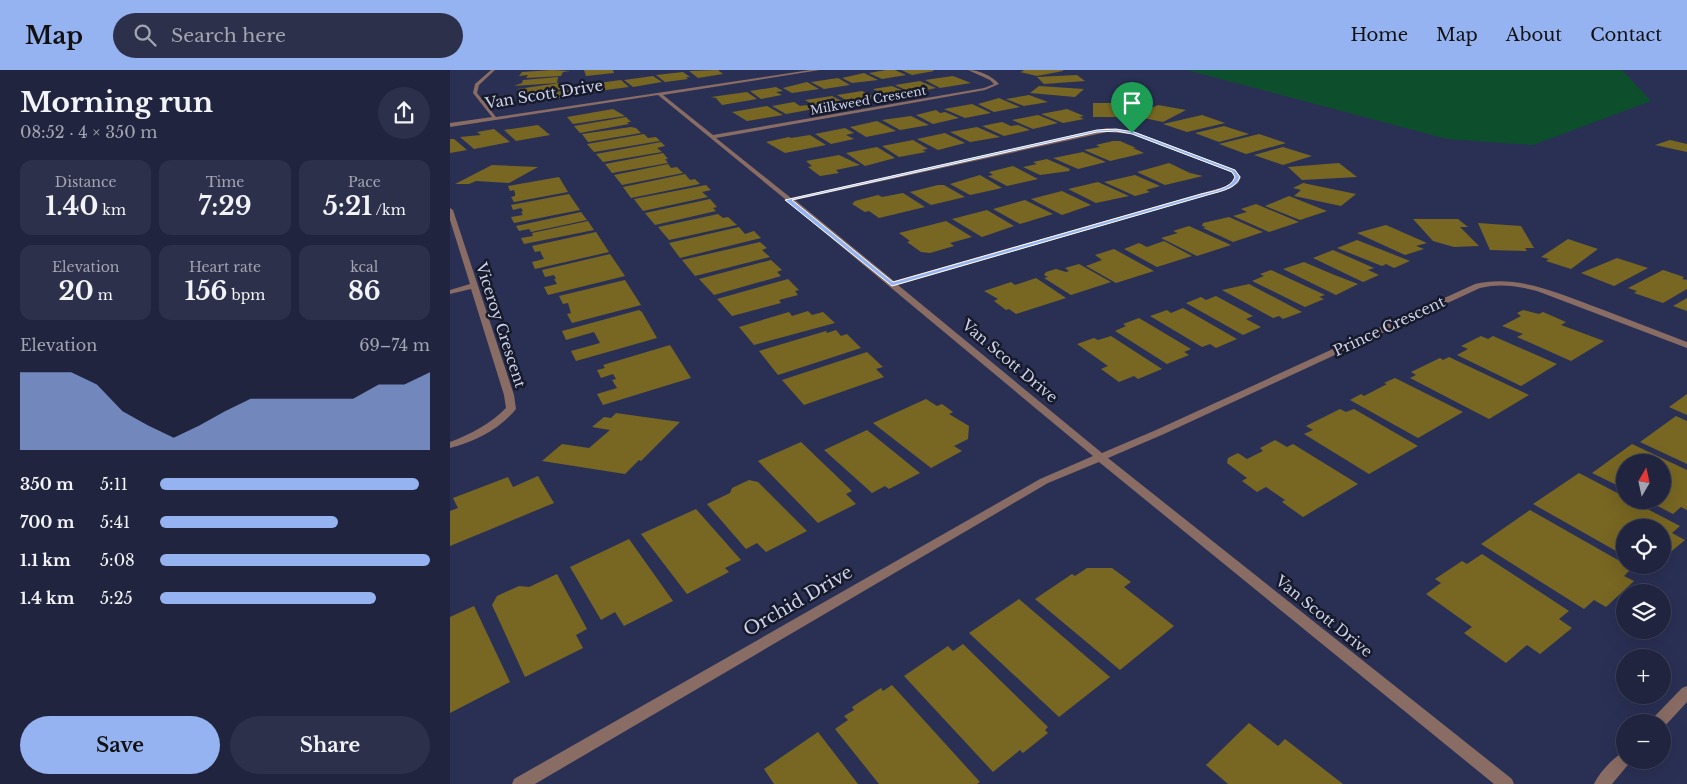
<!DOCTYPE html>
<meta charset="utf-8">
<style>
body{margin:0;font-family:"Libre Baskerville",serif;background:#2d304a;color:#f1f3f6;height:100vh;display:flex;flex-direction:column;font-size:19px;white-space:nowrap}
*{box-sizing:border-box;margin:0}
p{font-size:16px;color:#a2a4b0}
.icon{flex:none;width:28px;height:28px;fill:none;stroke:currentColor;stroke-width:2;stroke-linecap:round;stroke-linejoin:round}
.map{position:relative;flex:1;overflow:hidden}
.details{display:flex;flex-direction:column;background:#20243f;width:450px}
.details>*{flex:none}
.needle{width:32px;rotate:9deg}
.buttons{position:absolute;left:1166px;top:384px;display:grid;gap:10px}
.buttons a{display:grid;place-items:center;width:55px;height:55px;border-radius:50%;background:#20243f;box-shadow:0 5px 20px #0002,0 0 0 1px #3d4159;font-size:25px}
.pin{position:absolute;display:grid;place-items:center;width:42px;height:42px;color:#fff;margin:-51px -21px;border-radius:50% 50% 50% 0;rotate:-45deg;box-shadow:0 0 5px #0007}
.pin .icon{rotate:45deg}
.round{display:grid;place-items:center;flex:none;width:52px;height:52px;border-radius:26px;background:#2d304a}
.headline{display:flex;align-items:center;justify-content:space-between;height:85px;padding:0 20px}
h1{font-size:28px;font-weight:700;line-height:38px}
.metrics{display:grid;grid-template-columns:repeat(3,1fr);gap:8px;height:85px;padding:5px 20px}
.metrics div{display:grid;align-content:center;border-radius:12px;background:#2d304a;text-align:center}
.metrics b{font-size:25px;font-weight:700}
.metrics small{font-size:14px;font-weight:400}
.metrics p{font-size:14px}
.chart{height:140px;padding:10px 20px}
.chart p{display:flex;justify-content:space-between}
.chart svg{width:100%;height:90px;margin-top:5px;fill:#95b2f1;opacity:.7}
.cta{display:flex;gap:10px;margin-top:auto;padding:10px 20px}
.cta a{flex:1;height:58px;border-radius:30px;background:#95b2f1;color:#111;font-size:20px;font-weight:700;line-height:58px;text-align:center}
.cta a+a{background:#2d304a;color:#f1f3f6}
ul{padding:0 20px;list-style:none;font-size:16px}
li{display:grid;grid-template-columns:80px 60px 1fr;align-items:center;height:38px}
li i{height:12px;border-radius:6px;background:#95b2f1}
header{display:flex;align-items:center;gap:30px;box-sizing:border-box;height:70px;padding:0 25px;background:#95b2f1;color:#111}
header strong{font-size:24px}
nav{display:flex;gap:28px;margin-inline-start:auto;font-size:18px}
.search{width:350px;height:45px;background:#2d304a;display:flex;align-items:center;gap:12px;box-sizing:border-box;padding:0 18px;border-radius:28px;color:#a2a4b0;font-size:19px}
main{display:flex;flex:1;min-height:0}
.map>svg:first-child{display:block}
.green{fill:#0d4f2d}
.building{fill:#786722}
.lines{fill:none;stroke-linecap:round;stroke-linejoin:round}
.minor{fill:#896c64;fill-rule:evenodd}
.route{fill:#95b2f1;stroke:#fff;fill-rule:evenodd}
.labels{text-anchor:middle;dominant-baseline:central;stroke-width:5;stroke-linejoin:round;paint-order:stroke}
.far-street-label{font-size:12px;fill:#ccd1e9;stroke:#161a2a}
.street-label{font-size:15px;fill:#ccd1e9;stroke:#161a2a}
.near-street-label{font-size:18px;fill:#ccd1e9;stroke:#161a2a}
</style>
<header>
<strong>Map</strong>
<div class="search"><svg class="icon" aria-label="search" viewBox="0 0 24 24"><circle cx="10" cy="10" r="6"/><path d="M15 15l6 6"/></svg>Search here</div>
<nav><a>Home</a><a>Map</a><a>About</a><a>Contact</a></nav>
</header>
<main>
<section class="details">
<div class="headline"><div><h1>Morning run</h1><p>08:52 · 4 × 350 m</p></div><a class="round"><svg class="icon" aria-label="share" viewBox="0 0 24 24"><path d="M12 15V3M7 8l5-5 5 5M5 13v7h14v-7"/></svg></a></div>
<div class="metrics">
<div><p>Distance</p><b>1.40<small> km</small></b></div>
<div><p>Time</p><b>7:29</b></div>
<div><p>Pace</p><b>5:21<small> /km</small></b></div>
</div>
<div class="metrics">
<div><p>Elevation</p><b>20<small> m</small></b></div>
<div><p>Heart rate</p><b>156<small> bpm</small></b></div>
<div><p>kcal</p><b>86</b></div>
</div>
<div class="chart"><p><span>Elevation</span>69–74 m</p>
<svg viewBox="0 0 160 44" preserveAspectRatio="none"><path d="M0 44V6L10 6L20 6L30 12L40 25L50 32L60 38L70 32L80 25L90 19L100 19L110 19L120 19L130 19L140 12L150 12L160 6V44z"/></svg>
</div>
<ul>
<li><b>350 m</b>5:11<i style="width:96%"></i></li>
<li><b>700 m</b>5:41<i style="width:66%"></i></li>
<li><b>1.1 km</b>5:08<i style="width:100%"></i></li>
<li><b>1.4 km</b>5:25<i style="width:80%"></i></li>
</ul>
<div class="cta"><a>Save</a><a>Share</a></div>
</section>
<div class="map">
<svg width="1237" height="714" viewBox="0 0 1237 714">
<rect width="100%" height="100%" fill="#2a3054"/>
<path class="green" d="M737,0H1172L1201,31L1083,75L997,69Z"/>
<path class="building" d="M102,0L120,1L113,2L111,6L76,8L78,5L69,6L72,2Z
M134,0H163L164,3L136,6Z
M268,0L273,4L248,8L239,1Z
M436,0H445L456,5L432,9L419,3Z
M451,0H483L484,1L462,5Z
M572,0H613V1L587,6L570,2L574,1Z
M233,2L240,7H236L238,9L215,12L206,5Z
M414,3L428,10L402,13L392,8Z
M627,5L635,11L594,14L587,7Z
M203,6L212,12L183,17L174,10Z
M503,6L521,13L490,18L475,10Z
M108,7L107,13L64,16L72,13L73,10Z
M388,8L400,15L374,19L361,12Z
M171,10L179,17L148,21L141,14Z
M470,11L486,18L462,23L445,15Z
M357,12L369,19L342,23L333,18Z
M109,13L113,19L76,24L75,21L70,22L68,19Z
M442,16L458,23L431,27L423,23L429,22L423,19Z
M589,16L634,19L625,27L580,23Z
M326,17L333,21L326,22L332,25L311,29L300,21Z
M119,20L127,25L78,33L75,29L84,28L82,25Z
M412,21L427,28L406,32L398,31L387,25Z
M297,22L307,29L272,35L266,28L261,27Z
M579,25L598,32L574,36L556,29Z
M382,26L396,33L369,38L355,30Z
M549,28L570,37L544,42L528,34Z
M344,32L350,36L357,35L364,39L336,44L322,36Z
M643,33H675L676,47H643Z
M522,34L541,43L515,48L494,39Z
M708,35L736,40L713,52L684,46Z
M317,36L333,45L297,51L282,42Z
M163,39L175,46L123,54L117,47Z
M617,39L634,46L629,47L634,49L613,53L591,44Z
M486,40L490,43L495,42L509,48L483,54L466,45Z
M588,45L608,53L583,59L562,50Z
M752,45L775,53L737,62L713,54Z
M461,46L479,55L450,60L432,50Z
M176,47L181,52H177L179,54L130,63L124,56Z
M427,51L446,61L416,67L400,57Z
M552,52L561,56L568,55L580,60L554,66L532,56Z
M88,55L100,65L66,71L54,60Z
M774,56L799,64L769,72L745,63Z
M181,57L186,58L191,63L138,72L132,64Z
M527,57L550,67L520,72L500,62Z
M395,58L404,63L396,65L404,69L381,74L365,64Z
M44,59L60,72L24,79L10,67L31,65L27,62Z
M495,63L515,73L488,80L467,69Z
M194,64L198,68L206,67L210,71L144,82L137,74Z
M809,64L836,73L796,84L769,74Z
M360,65L376,75L335,83L316,72L339,67L341,68Z
M0,69H4L17,80L0,83Z
M463,70L478,79L472,80L476,82L449,87L432,76Z
M1220,70L1237,74V82L1205,75Z
M663,71H670L686,78H683L694,83L660,91L634,80L650,77L646,75Z
M211,72L215,76L207,78L212,82L206,83L153,92L146,84Z
M427,77L445,88L415,96L396,83Z
M833,77L862,86L833,95L804,85Z
M633,82L656,92L628,99L603,88Z
M213,83L218,89H215L218,93L162,103L155,94Z
M389,85L410,95L386,100L389,103L370,106L358,97L362,96L356,91Z
M597,89L620,99L619,101L590,105L573,97L587,94L583,92Z
M719,93L740,103L753,106L715,115L687,102Z
M889,93L907,107L852,110L838,97Z
M218,94L221,98L227,97L233,103L172,115L164,105Z
M42,95L88,97L59,113L26,111L19,114H5Z
M563,96L588,109L557,116L538,106L543,105L539,102Z
M235,104L240,110L245,109L250,114L181,128L173,117Z
M530,105L552,118L520,125L500,114Z
M685,105L710,116L696,120L700,122L685,126L654,112Z
M109,107L118,122L64,132L61,127L65,126V123L64,120L60,121L58,116Z
M648,112L679,126L646,133L618,119Z
M853,113L906,124L891,136L844,126L851,120L843,118Z
M256,115L261,120L252,122L258,127L193,141L184,129Z
M488,115H494L515,127L481,135L460,122Z
M612,121L641,135L612,145L581,129Z
M453,123L475,137L429,148L419,141L415,142L402,134L405,131L428,125L432,127Z
M119,124L130,140L64,153L61,147L73,145L71,142L73,141L71,138L63,140L61,135Z
M839,126L877,141L850,150L815,136Z
M260,129L267,137L263,138L266,141L205,155L195,143Z
M575,130L603,144L570,154L543,139Z
M806,134L849,152L819,162L783,146L797,142L791,139Z
M537,140L564,156L532,167L502,149Z
M131,142L137,150L81,162L79,159L69,161L66,156Z
M268,144L273,148L278,147L287,155L219,170L208,157Z
M779,147L813,162L783,172L753,158L756,157L752,156L753,153Z
M963,149H1008L1018,157H1010L1029,176L1004,177L983,171Z
M138,151L144,160L74,174L71,168L83,166L82,163Z
M496,151L522,167L500,173L504,176L480,183L471,182L457,172L460,171L449,163Z
M1028,153L1071,156L1084,178H1075L1077,181L1040,180Z
M936,155L977,173L966,176L974,179L955,185L907,163Z
M739,156L781,175L747,186L711,168L728,163L723,161Z
M289,157L295,164L304,161L311,168L230,188L219,173Z
M146,162L159,182L85,199L82,192L94,189L90,181L85,182L82,176Z
M1118,169L1148,179L1121,199L1096,191L1099,189L1091,187Z
M907,170L960,191L944,198L936,194L932,196L887,178Z
M714,171L742,186L707,197L674,179L689,173L697,177Z
M310,172L317,178L312,180L320,187L245,206L232,190Z
M664,179L704,201L666,213L636,196L652,190L645,185Z
M883,180L924,198L918,200L929,205L913,212L863,188Z
M160,184L175,206L98,225L94,217L107,214L104,209H106L104,205L95,207L92,200Z
M1167,188L1198,198L1164,216L1131,203Z
M321,190L332,200L327,202L331,206L264,225L249,209Z
M854,192L882,204L908,214L886,225L833,199Z
M629,194L661,212L621,225L594,208L598,207L594,205L596,202L606,199L616,202L619,201L615,198Z
M821,200L875,225L869,227L874,229L855,237L802,211L814,206L810,204Z
M1213,200L1234,207L1232,209L1237,210V219L1213,233L1184,223L1187,221L1178,218Z
M586,208L616,228L566,244L559,239L556,240L544,231L548,229L534,221L561,212L565,215Z
M338,209L349,220L345,221L348,225L329,230L331,233L282,246L267,229Z
M175,210L191,235L122,253L117,244L121,243L118,233L113,234L109,226Z
M799,214L852,242L833,249L829,246L823,248L772,220Z
M766,226L803,246L796,249L811,257L793,265L736,233L751,227L756,230Z
M1237,228V241L1223,236Z
M733,238L787,269L766,278L760,274L752,277L700,246L717,240L721,243Z
M189,240L192,242L207,268L126,291L121,281L150,273L144,262L116,270L112,261Z
M1073,240L1089,244L1093,242L1116,252L1111,255L1154,271L1121,291L1067,267L1073,264L1052,256L1071,246L1067,243Z
M358,241L362,245L373,242L385,253L304,275L289,257L339,242L342,246Z
M689,248L741,279L734,282L739,285L717,294L665,261L676,256L673,254Z
M386,260L391,266L397,264L411,278L328,305L309,281L376,261L377,263Z
M661,266L712,299L688,309L684,306L669,312L651,299L658,296L627,274L644,268L648,270Z
M1031,266L1038,269L1043,266L1107,294L1071,316L1007,285L1018,279L1011,276Z
M220,275L241,308L153,335L147,324L167,318L162,310L166,309L163,304L151,308L147,300L155,298L153,295Z
M417,282L433,297L426,299L434,307L354,335L332,310Z
M999,287L1079,325L1039,349L960,308L966,305L961,302L990,288L993,290Z
M945,308L1013,342L968,368L900,330L911,324L914,326L937,314L934,313Z
M1237,324V345L1219,337Z
M476,329L487,336L492,334L503,342L499,344L519,356L518,369L504,376L512,381L481,398L423,353Z
M890,339L896,342L904,339L968,376L919,404L854,364L863,360L856,356Z
M166,343L230,352L191,391L189,390L175,404L92,391L112,374L139,378L160,360L142,357L154,347L161,348Z
M1226,346L1237,351V394L1190,372Z
M417,360L470,403L439,419L435,416L422,423L374,380Z
M825,370L837,377L843,374L908,414L853,447L832,432L835,430L816,417L807,422L792,411L797,408L777,393L778,388L788,383L797,389L813,381L810,378Z
M351,372L402,421L396,424L406,434L368,453L308,391Z
M1182,374L1237,400V440L1231,437L1223,444L1196,430H1212V392H1175V419L1142,403Z
M1129,403L1175,427V430H1180L1230,456L1222,463L1235,470L1212,489V458H1175V486L1083,434Z
M88,406L104,433L0,476V441L8,438L3,428L58,407L63,417Z
M299,410L308,412L357,461L316,482L307,473L296,479L257,434L280,423L282,418Z
M246,439L291,490L275,498L279,502L237,524L191,464Z
M1080,440L1182,498L1174,506L1184,511L1156,537L1144,530L1134,539L1031,474Z
M179,469L223,531L174,556L165,542L151,550L120,497Z
M1032,484L1119,541L1109,549L1122,558L1090,584L1077,575L1056,593L1014,563L1022,557L976,524L991,513L985,509L1012,491L1017,494Z
M637,498H662L681,512L674,517L724,556L670,600L585,529L622,504L625,506Z
M107,504L137,559L126,565L133,578L75,607L42,535L47,526L69,516L79,517Z
M569,529L660,607L609,647L519,563Z
M24,536L60,612L0,643V547Z
M513,574L598,657L595,660L598,663L573,683L570,680L543,702L454,606L498,576L503,581Z
M442,615L530,712L527,714H429L385,659L398,650L394,646L404,640L402,637L431,618L433,621Z
M799,653L828,676L835,669L893,714H778L756,695Z
M368,662L408,714H324L314,699Z"/>
<g class="lines">
<path class="minor" d="M41,0H45L29,15L27,23L46,47L360,0H370L213,25L263,65L534,18L544,14L540,10L518,0C529,0 542,6 549,14L535,20L266,68L341,128L657,58L685,62L785,100L791,107L788,113L781,118L448,215L652,383L706,360L1025,214C1069,204 1110,224 1151,239C1180,250 1208,261 1237,272V278L1087,221C1068,216 1050,213 1030,218L714,364L658,388L1062,709L1064,714H1044L649,392L598,413L85,714H62L64,709L590,409L643,386L338,132L336,131L335,129L208,25L0,57V53L42,47L23,23L25,14ZM657,62L682,64L781,102L785,107L783,111L777,116L444,211L345,130Z
M0,138L3,140L64,325L66,339C50,359 24,372 0,378V372C21,364 40,354 56,338L54,325L21,219L0,224V220L20,214L0,150Z
M1237,616V632L1214,657H1212V652H1202L1204,647L1232,618Z
M1175,682V690H1182L1162,714H1144C1149,703 1164,686 1175,682Z"/>
</g>
<path class="route" d="M666,59L684,62L785,100L790,107C786,120 766,122 754,126L442,216L335,130L647,60ZM666,61L682,64L782,102L785,107C781,119 762,121 751,124L443,212L342,130L647,62Z"/>
<g class="labels">
<g class="far-street-label">
<text transform="translate(418 30) rotate(-10)">Milkweed Crescent</text>
</g>
<g class="street-label">
<text transform="translate(94 24) rotate(-9)">Van Scott Drive</text>
<text transform="translate(51 255) rotate(72)">Viceroy Crescent</text>
<text transform="translate(939 256) rotate(-25)">Prince Crescent</text>
<text transform="translate(560 291) rotate(40)">Van Scott Drive</text>
<text transform="translate(874 546) rotate(39)">Van Scott Drive</text>
</g>
<g class="near-street-label">
<text transform="translate(348 531) rotate(-30)">Orchid Drive</text>
</g>
</g>
</svg>
<div class="buttons">
<a><svg class="needle" viewBox="-14 -14 28 28"><path d="M0-13l5 13h-10z" fill="#e53935"/><path d="M0 13l5-13h-10z" fill="#a2a4b0"/></svg></a>
<a><svg class="icon" aria-label="locate" viewBox="0 0 24 24"><circle cx="12" cy="12" r="6"/><path d="M12 2v4M12 18v4M2 12h4M18 12h4"/></svg></a>
<a><svg class="icon" aria-label="layers" viewBox="0 0 24 24"><path d="M12 4l9 5-9 5-9-5zM3 14l9 5 9-5"/></svg></a>
<a>+</a>
<a>−</a>
</div>
<div class="pin" style="left:682px;top:63px;background:#1e9e55"><svg class="icon" aria-label="arrive" viewBox="0 0 24 24"><path d="M6 21V4h12l-3 4 3 4H6"/></svg></div>
</div>
</main>
